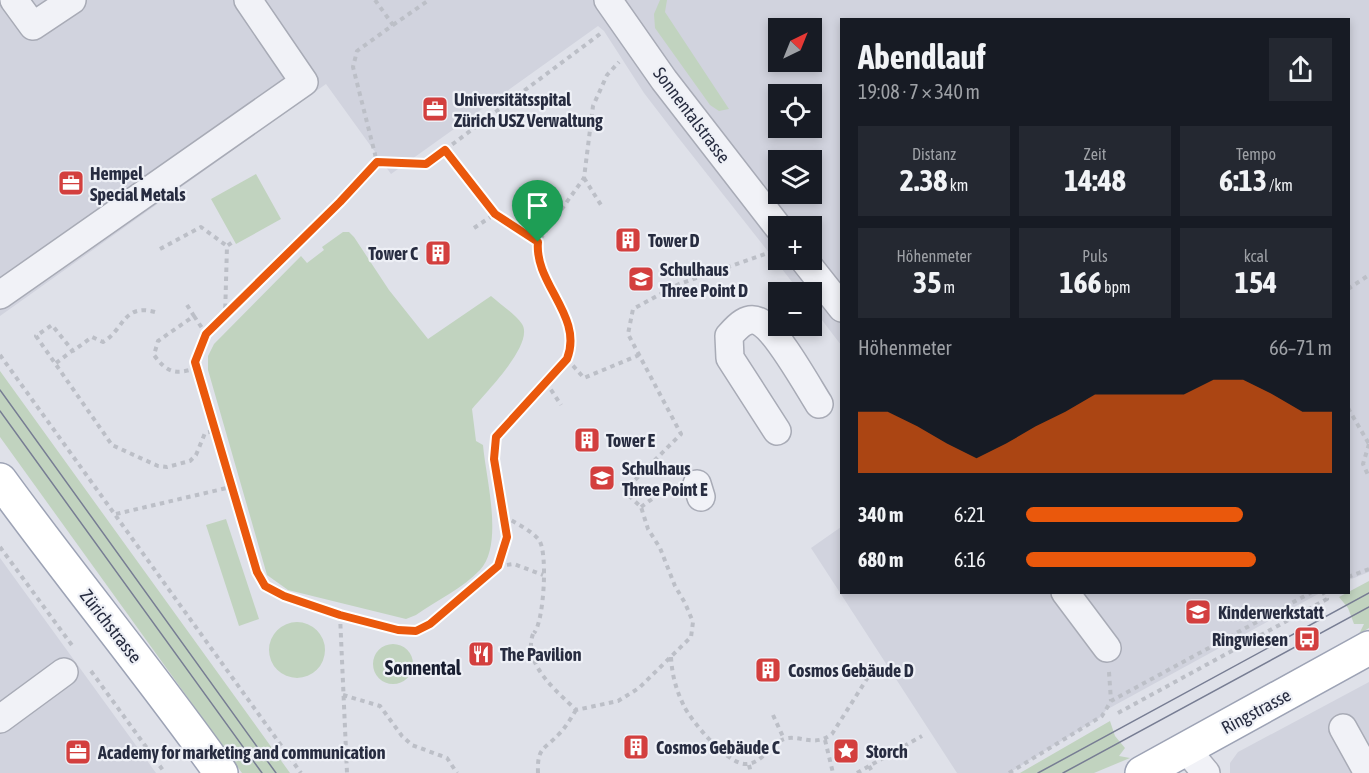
<!DOCTYPE html>
<html lang="de">
<meta charset="utf-8">
<style>
body{margin:0;font-family:"Asap Condensed",sans-serif;background:#242831;color:#f1f3f6;height:100vh;display:flex;flex-direction:column;font-size:22px;white-space:nowrap}
*{box-sizing:border-box;margin:0}
p{font-size:20px;color:#9ea1a6}
.icon{flex:none;width:33px;height:33px;fill:none;stroke:currentColor;stroke-width:2;stroke-linecap:round;stroke-linejoin:round}
.map{position:relative;flex:1;overflow:hidden}
.panel{position:absolute;left:840px;top:18px;width:510px;height:576px;display:flex;flex-direction:column;background:#171b24;border-radius:0px;box-shadow:0 3px 9px #0003}
.panel>*{flex:none}
.needle{width:39px;rotate:43deg}
.buttons{position:absolute;left:768px;top:18px;display:grid;gap:12px}
.buttons a{display:grid;place-items:center;width:54px;height:54px;border-radius:0px;background:#171b24;box-shadow:0 3px 9px #0003;font-size:30px}
.pin{position:absolute;display:grid;place-items:center;width:51px;height:51px;color:#fff;margin:-62px -26px;border-radius:50% 50% 50% 0;rotate:-45deg;box-shadow:0 0 6px #0007}
.pin .icon{rotate:45deg}
.round{display:grid;place-items:center;flex:none;width:63px;height:63px;border-radius:0px;background:#242831}
.overview{display:flex;align-items:center;justify-content:space-between;height:102px;padding:0 18px}
h1{font-size:33px;font-weight:700;line-height:45px}
.metrics{display:grid;grid-template-columns:repeat(3,1fr);gap:9px;height:102px;padding:6px 18px}
.metrics div{display:grid;align-content:center;border-radius:0px;background:#242831;text-align:center}
.metrics b{font-size:30px;font-weight:700}
.metrics small{font-size:16px;font-weight:400}
.metrics p{font-size:16px}
.chart{height:168px;padding:12px 18px}
.chart p{display:flex;justify-content:space-between}
.chart svg{width:100%;height:108px;margin-top:6px;fill:#ea580c;opacity:.7}
ul{padding:0 18px;list-style:none;font-size:20px}
li{display:grid;grid-template-columns:96px 72px 1fr;align-items:center;height:45px}
li i{height:15px;border-radius:8px;background:#ea580c}
.map>svg:first-child{display:block}
.built{fill:#d1d3de;fill-rule:evenodd}
.green{fill:#c1d3bf}
.lines{fill:none;stroke-linecap:round;stroke-linejoin:round}
.minor-casing{stroke:#a8abb6;stroke-width:30}
.major-casing{stroke:#9da3b5;stroke-width:36}
.path{stroke:#bcbfc7;stroke-width:4;stroke-dasharray:4.5 4.5;stroke-linecap:butt}
.minor{stroke:#f1f2f7;stroke-width:27}
.major{stroke:#fff;stroke-width:33}
.tram{stroke:#777d93;stroke-width:1.5}
.route-casing{stroke:#fff;stroke-width:12}
.route{stroke:#ea580c;stroke-width:8}
.labels{text-anchor:middle;dominant-baseline:central;stroke-width:4.5;stroke-linejoin:round;paint-order:stroke}
.poi-label{font-size:18px;font-weight:bold;fill:#272c40;stroke:#eef0f6;text-anchor:start}
.street-label{font-size:18px;fill:#272c40;stroke:#eef0f6}
.neighbourhood-label{font-size:20px;font-weight:bold;fill:#191e31;stroke:#eef0f6}
</style>
<div class="map">
<svg width="1369" height="773" viewBox="0 0 1369 773">
<rect width="100%" height="100%" fill="#dfe1e9"/>
<path class="built" d="M0,0H1369V572L1349,580L1348,20H842L841,345L812,307V292H800L677,136L644,93L604,31L598,26L391,174L326,84L0,316ZM778,28H812V62H778ZM778,94H812V128H778ZM778,160H812V194H778ZM778,226H812V260H778Z
M841,527L842,592L1320,593L1106,710L1102,716L1009,773H957L811,548Z
M0,558L156,773H0Z
M1369,682V773H1230V763L1238,752Z"/>
<path class="green" d="M660,0H667L665,12L729,109L719,111L710,105L655,28L654,14Z
M256,174L281,219L236,244L211,199Z
M343,232H349L354,237L389,290L428,339L491,296C500,304 515,314 522,324C535,344 484,394 472,409L476,441L483,445C486,479 504,544 480,570C463,588 436,601 416,615L406,619L288,590L267,575L208,370V356L214,344L301,256L307,263L324,250L322,247Z
M0,371L290,773H242L0,437Z
M226,519L259,619L239,626L206,525Z
M1369,581V628L1359,634L1364,624H1354L1348,608L1339,597Z
M269 650a28 28 0 1 1 56 0a28 28 0 1 1-56 0Z
M373 664a20 20 0 1 1 40 0a20 20 0 1 1-40 0Z
M1110,721L1115,736L1125,748L1119,756L1130,758L1094,773H1020Z"/>
<g class="lines">
<defs>
<path id="minor" d="M14,0L33,26L72,0
M608,0L664,80L778,227
M804,260L842,308
M0,295L304,82L248,0
M777,431L730,358L729,336C737,327 747,315 760,322C777,331 807,385 819,404
M697,484L701,497
M1065,592L1107,648
M0,719L64,672
M1343,728L1368,773
M1186,749L1206,773"/>
<path id="major" d="M0,480C72,579 150,673 221,773
M1142,773L1369,648"/>
</defs>
<use href="#minor" class="minor-casing"/>
<use href="#major" class="major-casing"/>
<path class="path" d="M375,0L393,25L357,51L353,67L377,162
M393,25L429,0
M600,34L426,164L377,162L203,339L195,362L257,571L265,586L284,596L340,615L398,630L416,631L430,624L498,566L507,537L494,459L496,437L567,359L573,335L537,258L538,242L584,178L593,106L607,75L619,62
M445,150L495,214L538,242
M584,178L601,205
M474,228L495,214
M160,249L201,227L227,246
M1348,289L1369,275
M187,305L194,316L158,341L154,355C167,373 176,375 196,368
M155,312C123,303 124,330 103,342L92,337L73,351L52,325L36,336L112,445L158,466L167,467L190,461L196,455L205,433L214,431
M194,316L206,334
M225,317L227,246L234,241
M0,355L301,773
M567,359L584,378L639,355
M56,363L72,351
M546,382L561,405
M1348,408L1369,444
M1369,444L1363,464L1369,477
M641,507L670,486
M116,514L231,487
M504,516C515,523 531,530 539,540C548,552 544,622 534,633
M0,547L74,648
M498,566L514,564L543,575
M1348,577L1369,569
M340,615L347,773
M533,634C522,664 558,692 576,710L618,701L639,688L691,637L693,622L685,603L675,586L660,548L648,529L641,507L624,491L681,434L628,334L633,309L679,284L771,252
M671,657C672,675 676,690 684,706C691,721 728,765 746,764C762,764 770,744 784,739C800,734 814,748 832,734L870,674L877,668
M91,671L165,773
M1109,672L1111,701
M343,695L380,706L402,736L412,745L447,758L457,773
M1118,713L1327,599L1323,592
M773,715L784,739
M825,740L833,773
M749,765L751,773
M869,766L873,773
M538,773C537,747 544,750 559,734C566,727 571,718 576,710
M857,773L922,736
M1009,773L1102,716L1111,701L1312,592"/>
<use href="#minor" class="minor"/>
<use href="#major" class="major"/>
<path class="tram" d="M0,390L276,773
M0,411L262,773
M1038,773L1369,593
M1063,773L1369,607"/>
</g>
<g class="lines">
<defs>
<path id="route" d="M445,150L495,214L538,242C534,284 584,316 567,359L496,437L494,459L507,537L498,566L430,624L416,631L398,630L340,615L284,596L265,586L257,572L195,362L206,334L340,202L377,162L426,164Z"/>
</defs>
<use href="#route" class="route-casing"/>
<use href="#route" class="route"/>
</g>
<defs>
<symbol id="office-square" viewBox="-11 -11 22 22"><rect x="-9" y="-9" width="18" height="18" rx="4" fill="#d33f3e" stroke="#eef0f6"/><path d="M-6-3h4V-5.5h4V-3h4V5H-6ZM-1-4.5V-3h2v-1.5ZM-6 0V1H6V0Z" fill="#fff"/></symbol>
<symbol id="building-square" viewBox="-11 -11 22 22"><rect x="-9" y="-9" width="18" height="18" rx="4" fill="#d33f3e" stroke="#eef0f6"/><path d="M-4-6H4V6H1V3H-1V6H-4ZM-2.5-4.3h1.7v1.8h-1.7ZM.8-4.3h1.7v1.8H.8ZM-2.5-1h1.7V.8h-1.7ZM.8-1h1.7V.8H.8Z" fill="#fff"/></symbol>
<symbol id="school-square" viewBox="-11 -11 22 22"><rect x="-9" y="-9" width="18" height="18" rx="4" fill="#d33f3e" stroke="#eef0f6"/><path d="M0-5L7-2L0 1L-7-2ZM-4 1L0 2.5L4 1V4Q0 6-4 4Z" fill="#fff"/></symbol>
<symbol id="bus-square" viewBox="-11 -11 22 22"><rect x="-9" y="-9" width="18" height="18" rx="4" fill="#d33f3e" stroke="#eef0f6"/><path d="M-5-6H5V4H4V6H2V4H-2V6H-4V4H-5ZM-3.5-4V0h7V-4ZM-3.5 1.2v1.5H-2V1.2ZM2 1.2v1.5H3.5V1.2Z" fill="#fff"/></symbol>
<symbol id="restaurant-square" viewBox="-11 -11 22 22"><rect x="-9" y="-9" width="18" height="18" rx="4" fill="#d33f3e" stroke="#eef0f6"/><path d="M-5-6h1v4h1v-4h1v4h1v-4h1v5L-1.5 .5V6h-2V.5L-5-1ZM5-6V6H3V1.5H1.5Q1.5-4 5-6Z" fill="#fff"/></symbol>
<symbol id="sight-square" viewBox="-11 -11 22 22"><rect x="-9" y="-9" width="18" height="18" rx="4" fill="#d33f3e" stroke="#eef0f6"/><path d="M0-6L1.8-2.2L6-1.7L2.9 1.2L3.7 5.4L0 3.3L-3.7 5.4L-2.9 1.2L-6-1.7L-1.8-2.2Z" fill="#fff"/></symbol>
</defs>
<g fill-rule="evenodd">
<use href="#office-square" x="420" y="94" width="30" height="30"/>
<use href="#office-square" x="56" y="168" width="30" height="30"/>
<use href="#building-square" x="613" y="225" width="30" height="30"/>
<use href="#building-square" x="423" y="238" width="30" height="30"/>
<use href="#school-square" x="626" y="264" width="30" height="30"/>
<use href="#building-square" x="572" y="425" width="30" height="30"/>
<use href="#school-square" x="587" y="463" width="30" height="30"/>
<use href="#school-square" x="1183" y="597" width="30" height="30"/>
<use href="#bus-square" x="1292" y="624" width="30" height="30"/>
<use href="#restaurant-square" x="466" y="639" width="30" height="30"/>
<use href="#building-square" x="753" y="655" width="30" height="30"/>
<use href="#building-square" x="621" y="732" width="30" height="30"/>
<use href="#sight-square" x="831" y="736" width="30" height="30"/>
<use href="#office-square" x="63" y="737" width="30" height="30"/>
</g>
<g class="labels">
<g class="poi-label">
<text x="454" y="99">Universitätsspital<tspan x="454" dy="21">Zürich USZ Verwaltung</tspan></text>
<text x="90" y="173">Hempel<tspan x="90" dy="21">Special Metals</tspan></text>
<text x="648" y="240">Tower D</text>
<text x="418" y="253" text-anchor="end">Tower C</text>
<text x="660" y="269">Schulhaus<tspan x="660" dy="21">Three Point D</tspan></text>
<text x="606" y="440">Tower E</text>
<text x="622" y="468">Schulhaus<tspan x="622" dy="21">Three Point E</tspan></text>
<text x="1218" y="612">Kinderwerkstatt</text>
<text x="1288" y="639" text-anchor="end">Ringwiesen</text>
<text x="500" y="654">The Pavilion</text>
<text x="788" y="670">Cosmos Gebäude D</text>
<text x="656" y="747">Cosmos Gebäude C</text>
<text x="866" y="751">Storch</text>
<text x="98" y="752">Academy for marketing and communication</text>
</g>
<g class="street-label">
<text transform="translate(692 115) rotate(53)">Sonnentalstrasse</text>
<text transform="translate(111 626) rotate(52)">Zürichstrasse</text>
<text transform="translate(1256 711) rotate(-28)">Ringstrasse</text>
</g>
<g class="neighbourhood-label">
<text x="423" y="667">Sonnental</text>
</g>
</g>
</svg>
<div class="buttons">
<a><svg class="needle" viewBox="-14 -14 28 28"><path d="M0-13l5 13h-10z" fill="#e53935"/><path d="M0 13l5-13h-10z" fill="#9ea1a6"/></svg></a>
<a><svg class="icon" aria-label="locate" viewBox="0 0 24 24"><circle cx="12" cy="12" r="6"/><path d="M12 2v4M12 18v4M2 12h4M18 12h4"/></svg></a>
<a><svg class="icon" aria-label="layers" viewBox="0 0 24 24"><path d="M12 4l9 5-9 5-9-5zM3 14l9 5 9-5"/></svg></a>
<a>+</a>
<a>−</a>
</div>
<div class="pin" style="left:538px;top:242px;background:#1e9e55"><svg class="icon" aria-label="arrive" viewBox="0 0 24 24"><path d="M6 21V4h12l-3 4 3 4H6"/></svg></div>
<section class="panel">
<div class="overview"><div><h1>Abendlauf</h1><p>19:08 · 7 × 340 m</p></div><a class="round"><svg class="icon" aria-label="share" viewBox="0 0 24 24"><path d="M12 15V3M7 8l5-5 5 5M5 13v7h14v-7"/></svg></a></div>
<div class="metrics">
<div><p>Distanz</p><b>2.38<small> km</small></b></div>
<div><p>Zeit</p><b>14:48</b></div>
<div><p>Tempo</p><b>6:13<small> /km</small></b></div>
</div>
<div class="metrics">
<div><p>Höhenmeter</p><b>35<small> m</small></b></div>
<div><p>Puls</p><b>166<small> bpm</small></b></div>
<div><p>kcal</p><b>154</b></div>
</div>
<div class="chart"><p><span>Höhenmeter</span>66–71 m</p>
<svg viewBox="0 0 160 44" preserveAspectRatio="none"><path d="M0 44V19L10 19L20 25L30 32L40 38L50 32L60 25L70 19L80 12L90 12L100 12L110 12L120 6L130 6L140 12L150 19L160 19V44z"/></svg>
</div>
<ul>
<li><b>340 m</b>6:21<i style="width:71%"></i></li>
<li><b>680 m</b>6:16<i style="width:75%"></i></li>
</ul>
</section>
</div>
